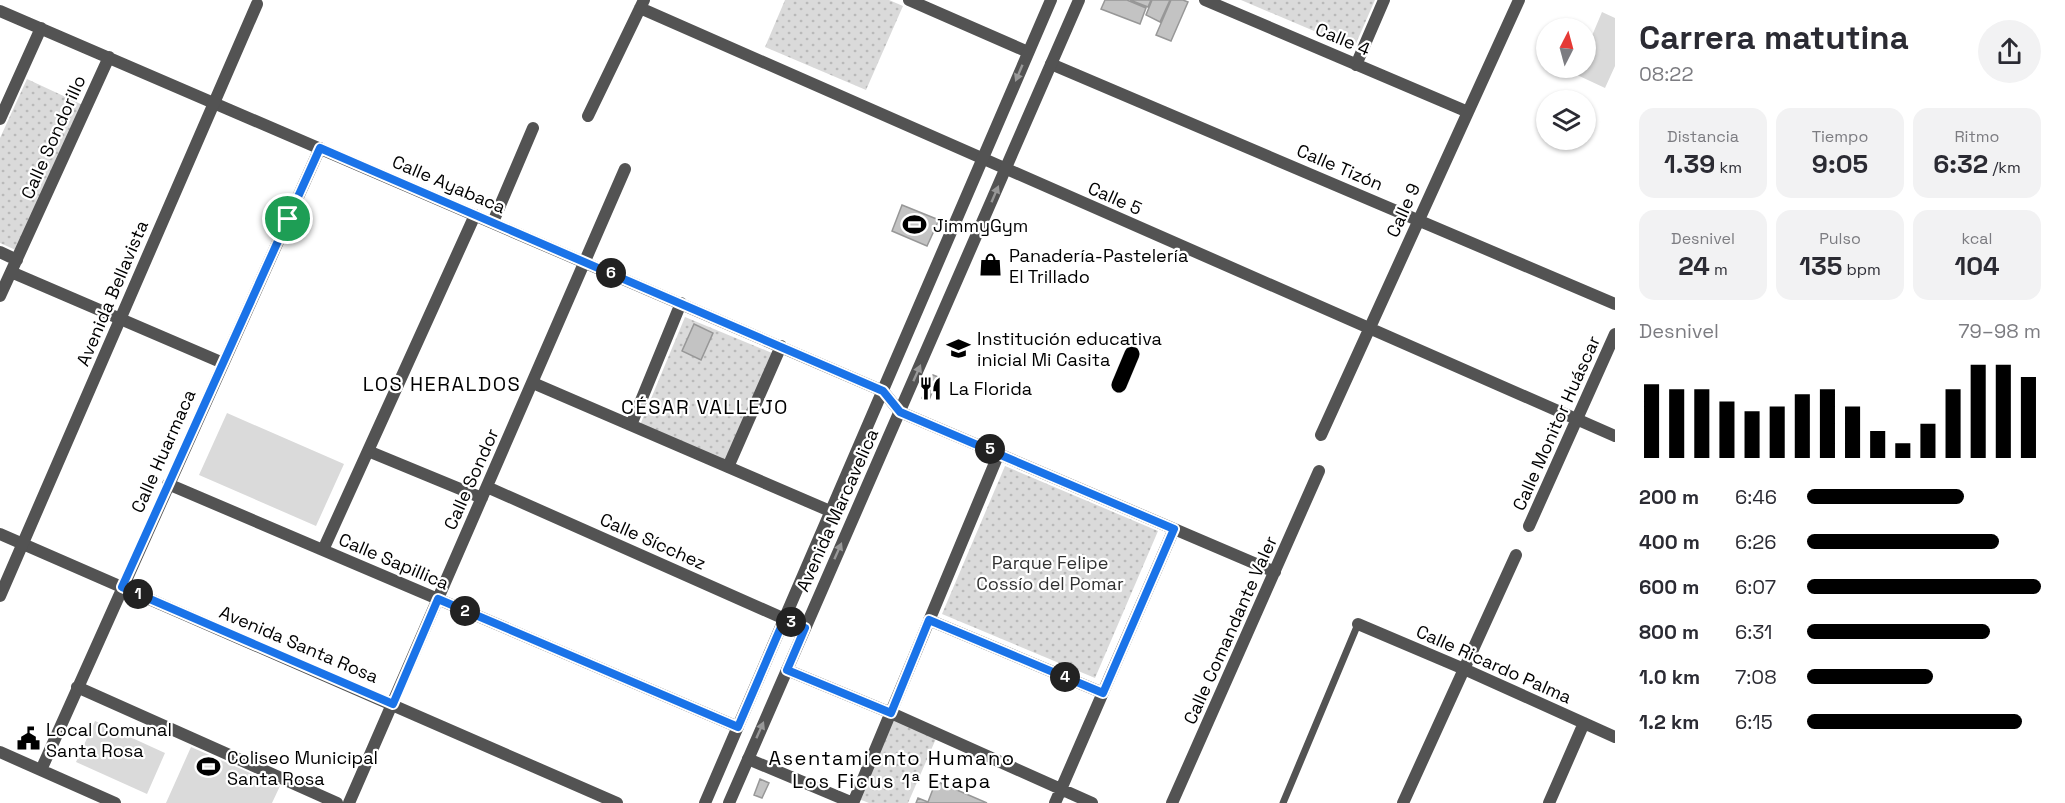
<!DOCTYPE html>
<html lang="es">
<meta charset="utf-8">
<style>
body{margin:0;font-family:"Space Grotesk",sans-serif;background:#f2f2f3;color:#2b2b33;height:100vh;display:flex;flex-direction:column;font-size:22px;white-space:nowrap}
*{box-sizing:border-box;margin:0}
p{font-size:20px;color:#7c7c81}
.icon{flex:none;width:33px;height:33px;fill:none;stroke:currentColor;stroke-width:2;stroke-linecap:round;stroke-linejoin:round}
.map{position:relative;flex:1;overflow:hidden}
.drawer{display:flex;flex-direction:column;background:#fff;width:450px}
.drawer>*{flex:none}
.needle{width:39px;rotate:6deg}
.fabs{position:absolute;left:1536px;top:18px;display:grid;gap:12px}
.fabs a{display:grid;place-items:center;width:60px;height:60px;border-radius:50%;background:#fff;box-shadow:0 2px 4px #0004;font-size:30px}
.pin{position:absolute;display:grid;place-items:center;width:51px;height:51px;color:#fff;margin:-26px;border:3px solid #fff;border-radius:50%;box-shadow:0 2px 6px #0007}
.km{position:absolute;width:30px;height:30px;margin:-15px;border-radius:50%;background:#222;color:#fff;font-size:16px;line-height:30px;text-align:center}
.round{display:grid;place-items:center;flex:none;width:63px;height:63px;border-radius:32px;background:#f2f2f3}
.headline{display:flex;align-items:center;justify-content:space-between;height:102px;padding:0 24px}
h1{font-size:33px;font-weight:700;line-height:45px}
.stats{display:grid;grid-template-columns:repeat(3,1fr);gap:9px;height:102px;padding:6px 24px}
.stats div{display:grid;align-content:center;border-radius:15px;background:#f2f2f3;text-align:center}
.stats b{font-size:26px;font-weight:700}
.stats small{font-size:16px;font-weight:400}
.stats p{font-size:16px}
.chart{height:168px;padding:12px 24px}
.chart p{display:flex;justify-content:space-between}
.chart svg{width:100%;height:108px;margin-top:6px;stroke:#000;stroke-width:6}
ul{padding:0 24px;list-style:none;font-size:20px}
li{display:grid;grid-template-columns:96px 72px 1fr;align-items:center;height:45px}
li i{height:15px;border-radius:8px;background:#000}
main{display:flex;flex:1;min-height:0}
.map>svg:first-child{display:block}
.grass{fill:#dadada}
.park{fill:url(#park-dots)}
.building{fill:#c3c3c3;stroke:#979797;stroke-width:1.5}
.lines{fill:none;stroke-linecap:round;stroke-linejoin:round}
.primary-casing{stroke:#dbdbdb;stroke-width:16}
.service{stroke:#535353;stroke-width:7}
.minor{stroke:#535353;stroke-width:12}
.tertiary{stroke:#535353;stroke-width:12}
.primary{stroke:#000;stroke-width:15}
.oneway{fill:#989898}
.route-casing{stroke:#fff;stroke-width:12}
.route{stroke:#1a73e8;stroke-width:8}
.labels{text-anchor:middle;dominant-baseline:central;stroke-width:4.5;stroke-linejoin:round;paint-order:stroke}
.street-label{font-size:18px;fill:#000;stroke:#fff}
.poi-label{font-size:18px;fill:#000;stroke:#fff;text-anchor:start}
.park-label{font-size:18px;fill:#313131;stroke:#fff}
.neighbourhood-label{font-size:20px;letter-spacing:1.5px;fill:#000;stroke:#fff}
</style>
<main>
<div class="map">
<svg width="1615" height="803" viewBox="0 0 1615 803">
<defs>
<pattern id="park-dots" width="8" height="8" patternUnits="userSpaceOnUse" patternTransform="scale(1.5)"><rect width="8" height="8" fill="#dadada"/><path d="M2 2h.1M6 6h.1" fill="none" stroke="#b9b9b9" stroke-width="1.8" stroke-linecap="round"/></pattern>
</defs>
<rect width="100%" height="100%" fill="#fff"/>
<path class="grass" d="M1602,12L1615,18V66L1605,88L1575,74L1578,68H1586V50Z
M227,413L344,464L316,526L199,475Z
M95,721L165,753L147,794L76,762Z
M191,747L280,786L272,803H166Z"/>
<path class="park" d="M785,0H889L903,6L866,90L765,47Z
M1241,0H1375L1354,48Z
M27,79L85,106L18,251L0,243V138Z
M685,317L772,353L727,461L640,425Z
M1005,466L1158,531L1095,678L942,614Z
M892,715L938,734L908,803H869L854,797Z"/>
<path class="building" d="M1105,0H1127L1146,8L1140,24L1101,9Z
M1130,0H1151L1148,7Z
M1152,0H1170L1160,22L1146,15Z
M1171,0H1183L1188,2L1171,41L1156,35Z
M902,205L939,220L927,246L892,231Z
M694,324L713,333L701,360L682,351Z
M933,375L938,377L929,400L922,398Z
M760,779L769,783L762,798L754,795Z
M936,781L987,803H916L918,798L928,802Z"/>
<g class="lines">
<defs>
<path id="primary" d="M1119,385L1132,354"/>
</defs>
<use href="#primary" class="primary-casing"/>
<path class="service" d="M1283,803L1358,624"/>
<path class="minor" d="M909,0L1028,52
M1205,0L1468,112
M640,8L1615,436
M0,11L883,391L900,412L1275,572
M1051,64L1615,304
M1356,65L1384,0
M588,116L644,0
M0,119L41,28
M493,222L533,128
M0,252L17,260
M11,272L223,363
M0,296L109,57
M533,383L830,511
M631,425L681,303
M1321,435L1519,0
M368,451L482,498
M728,467L781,346
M168,484L738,727
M487,487L805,628
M1529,526L1615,334
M0,534L617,803
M323,550L475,215
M929,620L1103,693
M1358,624L1464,669L1615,737
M787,670L891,713L1092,803
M77,687L337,803
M0,752L115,803
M748,759L853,803
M41,770L320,148
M349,803L625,169
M853,803L999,453
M1055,803L1174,529
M1172,803L1319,471
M1403,803L1516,555
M1549,803L1584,723"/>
<path class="tertiary" d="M0,596L257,4
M705,803L1051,0
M729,803L1079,0"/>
<use href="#primary" class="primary"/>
</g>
<defs><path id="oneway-solid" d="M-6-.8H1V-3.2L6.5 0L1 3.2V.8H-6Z" transform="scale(1.5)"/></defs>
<g class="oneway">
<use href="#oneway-solid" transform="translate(1019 73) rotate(113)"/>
<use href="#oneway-solid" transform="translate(995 194) rotate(-67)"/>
<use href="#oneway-solid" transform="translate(917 373) rotate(-66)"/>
<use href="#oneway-solid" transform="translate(838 551) rotate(-66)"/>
<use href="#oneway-solid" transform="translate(760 730) rotate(-66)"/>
</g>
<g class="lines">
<defs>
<path id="route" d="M320,148L883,391L900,412L1174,529L1103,693L929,620L891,713L787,670L805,628L784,620L738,727L438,599L393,704L122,587Z"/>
</defs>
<use href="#route" class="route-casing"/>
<use href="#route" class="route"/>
</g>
<defs>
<symbol id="stadium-bare" viewBox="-9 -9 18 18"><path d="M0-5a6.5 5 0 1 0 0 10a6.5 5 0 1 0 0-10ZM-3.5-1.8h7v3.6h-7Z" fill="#000" stroke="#fff" stroke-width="2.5" paint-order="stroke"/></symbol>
<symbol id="shop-bare" viewBox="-9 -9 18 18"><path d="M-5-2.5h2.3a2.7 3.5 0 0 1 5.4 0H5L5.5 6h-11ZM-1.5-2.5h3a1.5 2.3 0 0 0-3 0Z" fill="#000" stroke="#fff" stroke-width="2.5" paint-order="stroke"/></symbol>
<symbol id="school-bare" viewBox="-9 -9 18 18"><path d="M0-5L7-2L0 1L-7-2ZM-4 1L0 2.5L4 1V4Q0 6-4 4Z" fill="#000" stroke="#fff" stroke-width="2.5" paint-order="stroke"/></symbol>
<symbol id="restaurant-bare" viewBox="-9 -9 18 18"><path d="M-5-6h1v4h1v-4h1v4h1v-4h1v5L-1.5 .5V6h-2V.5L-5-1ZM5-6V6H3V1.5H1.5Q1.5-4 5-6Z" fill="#000" stroke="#fff" stroke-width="2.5" paint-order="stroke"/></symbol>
<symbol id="civic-bare" viewBox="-9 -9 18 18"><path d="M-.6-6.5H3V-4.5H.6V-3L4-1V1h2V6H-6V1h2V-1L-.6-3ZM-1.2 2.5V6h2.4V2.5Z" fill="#000" stroke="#fff" stroke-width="2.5" paint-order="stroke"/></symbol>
</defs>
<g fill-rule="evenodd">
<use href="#stadium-bare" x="898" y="208" width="33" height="33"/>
<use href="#shop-bare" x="974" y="248" width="33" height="33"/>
<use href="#school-bare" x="942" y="332" width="33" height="33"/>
<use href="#restaurant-bare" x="914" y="372" width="33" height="33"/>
<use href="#civic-bare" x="12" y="722" width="33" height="33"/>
<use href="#stadium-bare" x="192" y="750" width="33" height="33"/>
</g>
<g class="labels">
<g class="street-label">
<text transform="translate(1343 39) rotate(23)">Calle 4</text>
<text transform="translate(53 137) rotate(-66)">Calle Sondorillo</text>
<text transform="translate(1340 167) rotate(23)">Calle Tizón</text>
<text transform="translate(449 184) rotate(23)">Calle Ayabaca</text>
<text transform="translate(1115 198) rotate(24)">Calle 5</text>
<text transform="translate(1403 210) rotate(-66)">Calle 9</text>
<text transform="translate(112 293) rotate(-67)">Avenida Bellavista</text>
<text transform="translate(1556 423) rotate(-66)">Calle Monitor Huáscar</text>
<text transform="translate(163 451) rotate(-66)">Calle Huarmaca</text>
<text transform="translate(471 479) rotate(-66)">Calle Sondor</text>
<text transform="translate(837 510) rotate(-66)">Avenida Marcavelica</text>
<text transform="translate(653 541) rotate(24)">Calle Sícchez</text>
<text transform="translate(394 561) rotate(23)">Calle Sapillica</text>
<text transform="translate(1230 630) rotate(-66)">Calle Comandante Valer</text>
<text transform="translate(299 644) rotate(23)">Avenida Santa Rosa</text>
<text transform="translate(1494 664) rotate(24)">Calle Ricardo Palma</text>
</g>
<g class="poi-label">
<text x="933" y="225">JimmyGym</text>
<text x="1009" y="255">Panadería-Pastelería<tspan x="1009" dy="21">El Trillado</tspan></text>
<text x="977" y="338">Institución educativa<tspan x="977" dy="21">inicial Mi Casita</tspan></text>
<text x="949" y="388">La Florida</text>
<text x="46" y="729">Local Comunal<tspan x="46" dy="21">Santa Rosa</tspan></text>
<text x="227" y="757">Coliseo Municipal<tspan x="227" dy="21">Santa Rosa</tspan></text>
</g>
<g class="park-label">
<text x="1050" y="562">Parque Felipe<tspan x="1050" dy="21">Cossío del Pomar</tspan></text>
</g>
<g class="neighbourhood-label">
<text x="442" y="384">LOS HERALDOS</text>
<text x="705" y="407">CÉSAR VALLEJO</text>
<text x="892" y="758">Asentamiento Humano<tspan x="892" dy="23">Los Ficus 1ª Etapa</tspan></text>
</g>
</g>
</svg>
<div class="fabs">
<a><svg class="needle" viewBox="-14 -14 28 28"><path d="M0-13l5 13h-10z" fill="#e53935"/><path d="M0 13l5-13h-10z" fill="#7c7c81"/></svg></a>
<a><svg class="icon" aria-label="layers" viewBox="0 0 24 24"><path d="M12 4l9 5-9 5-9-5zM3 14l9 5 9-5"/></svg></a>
</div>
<div class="pin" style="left:288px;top:219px;background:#1e9e55"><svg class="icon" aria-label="arrive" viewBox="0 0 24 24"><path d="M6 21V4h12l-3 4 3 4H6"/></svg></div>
<b class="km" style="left:138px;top:594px">1</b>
<b class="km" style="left:465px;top:611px">2</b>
<b class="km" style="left:791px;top:622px">3</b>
<b class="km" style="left:1065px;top:677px">4</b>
<b class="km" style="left:990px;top:449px">5</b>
<b class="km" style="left:611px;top:273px">6</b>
</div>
<section class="drawer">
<div class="headline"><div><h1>Carrera matutina</h1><p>08:22</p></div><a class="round"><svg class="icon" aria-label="share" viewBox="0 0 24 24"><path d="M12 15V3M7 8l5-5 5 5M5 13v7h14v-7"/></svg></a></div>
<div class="stats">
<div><p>Distancia</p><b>1.39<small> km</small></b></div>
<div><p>Tiempo</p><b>9:05</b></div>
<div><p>Ritmo</p><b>6:32<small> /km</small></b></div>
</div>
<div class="stats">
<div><p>Desnivel</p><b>24<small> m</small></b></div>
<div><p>Pulso</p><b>135<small> bpm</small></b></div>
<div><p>kcal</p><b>104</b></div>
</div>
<div class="chart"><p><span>Desnivel</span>79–98 m</p>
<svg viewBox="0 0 160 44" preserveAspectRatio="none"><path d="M5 44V14M15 44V16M25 44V16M35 44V21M45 44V25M55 44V23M65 44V18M75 44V16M85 44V23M95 44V33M105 44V38M115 44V30M125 44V16M135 44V6M145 44V6M155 44V11"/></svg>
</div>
<ul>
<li><b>200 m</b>6:46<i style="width:67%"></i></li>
<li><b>400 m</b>6:26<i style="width:82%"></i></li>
<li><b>600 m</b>6:07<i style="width:100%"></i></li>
<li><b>800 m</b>6:31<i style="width:78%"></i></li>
<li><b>1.0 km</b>7:08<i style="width:54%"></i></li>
<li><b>1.2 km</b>6:15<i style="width:92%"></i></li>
</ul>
</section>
</main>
